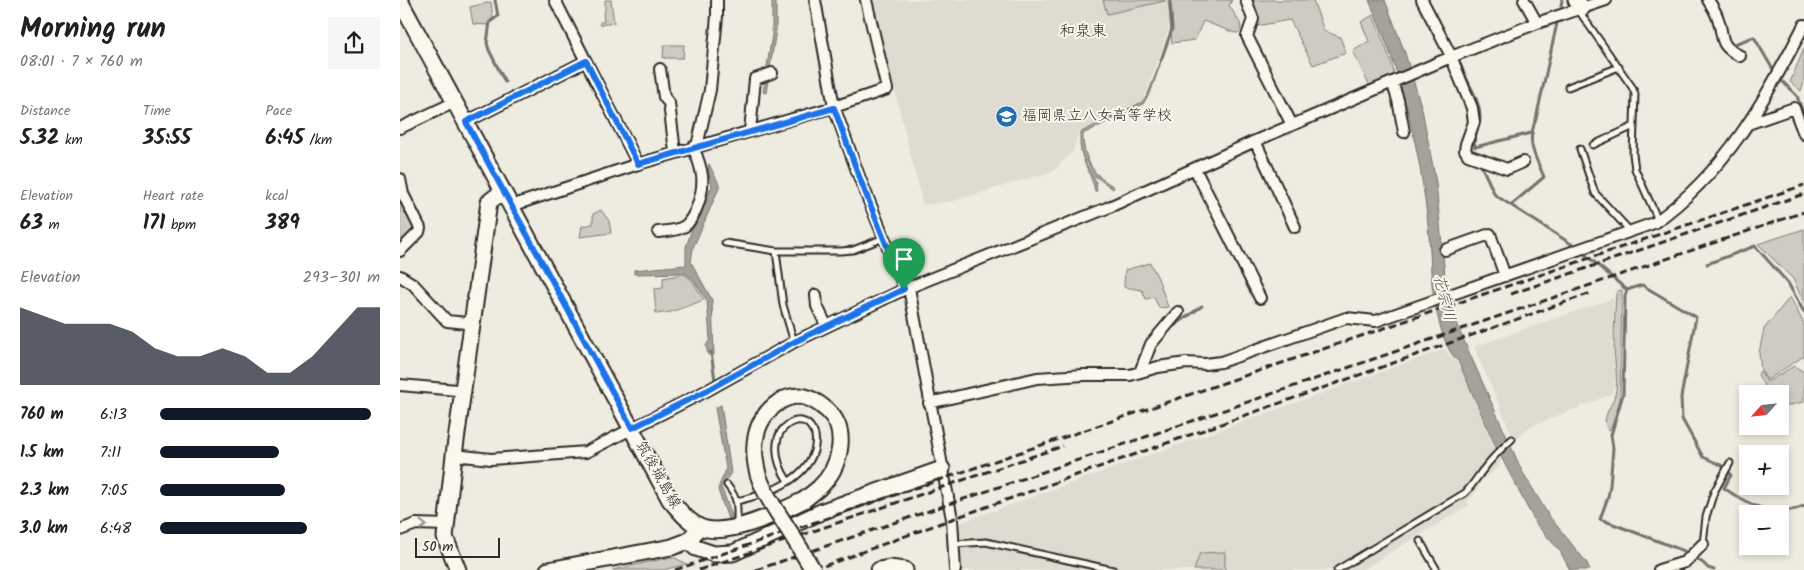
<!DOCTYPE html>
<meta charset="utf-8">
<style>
body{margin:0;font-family:Kalam,"Klee One",sans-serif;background:#f6f6f6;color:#202124;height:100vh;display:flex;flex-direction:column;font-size:19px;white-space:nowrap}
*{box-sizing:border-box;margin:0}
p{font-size:16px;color:#757577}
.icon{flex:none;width:28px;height:28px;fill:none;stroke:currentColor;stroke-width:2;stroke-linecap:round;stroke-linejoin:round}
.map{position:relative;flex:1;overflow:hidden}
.details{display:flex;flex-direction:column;background:#fff;width:400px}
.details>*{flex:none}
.needle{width:32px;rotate:243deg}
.fabs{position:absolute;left:1339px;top:385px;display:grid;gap:10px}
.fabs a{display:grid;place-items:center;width:50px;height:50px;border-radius:0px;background:#fff;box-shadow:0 2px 8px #0003;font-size:25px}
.scale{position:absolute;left:15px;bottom:12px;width:85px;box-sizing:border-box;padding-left:5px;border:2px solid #2b2b2b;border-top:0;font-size:14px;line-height:18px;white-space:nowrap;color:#2b2b2b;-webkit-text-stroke:4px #fbf7ec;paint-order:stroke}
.pin{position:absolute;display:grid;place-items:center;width:42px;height:42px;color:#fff;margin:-51px -21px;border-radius:50% 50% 50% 0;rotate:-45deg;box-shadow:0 0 5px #0007}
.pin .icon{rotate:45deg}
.round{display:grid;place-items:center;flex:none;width:52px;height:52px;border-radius:0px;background:#f6f6f6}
.headline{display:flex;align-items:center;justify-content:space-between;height:85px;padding:0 20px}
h1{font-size:28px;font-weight:600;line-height:38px}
.figures{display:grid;grid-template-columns:repeat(3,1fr);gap:8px;height:85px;padding:5px 20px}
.figures div{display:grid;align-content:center}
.figures b{font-size:21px;font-weight:600}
.figures small{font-size:14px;font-weight:400}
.figures p{font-size:14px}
.chart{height:140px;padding:10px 20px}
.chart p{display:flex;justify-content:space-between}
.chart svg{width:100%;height:90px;margin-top:5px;fill:#111827;opacity:.7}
ul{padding:0 20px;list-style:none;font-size:16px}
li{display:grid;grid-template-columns:80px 60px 1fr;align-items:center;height:38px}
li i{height:12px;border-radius:6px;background:#111827}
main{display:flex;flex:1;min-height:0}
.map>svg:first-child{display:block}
.built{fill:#dedbd1}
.green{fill:#cecbc2;stroke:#7c7b76}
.water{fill:#a4a29a;stroke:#74726e}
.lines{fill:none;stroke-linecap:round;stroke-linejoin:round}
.stream{stroke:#74726e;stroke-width:3}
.lane-casing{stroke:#2b2b2b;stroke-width:9}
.street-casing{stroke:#2b2b2b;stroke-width:14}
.secondary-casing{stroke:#2b2b2b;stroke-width:19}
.lane{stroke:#fbf7ec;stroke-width:5}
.street{stroke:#fbf7ec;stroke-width:10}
.secondary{stroke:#fbf7ec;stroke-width:15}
.rail{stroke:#2b2b2b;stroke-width:3;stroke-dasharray:8 4;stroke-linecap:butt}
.secondary-bridge-casing{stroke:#2b2b2b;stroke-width:19;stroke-linecap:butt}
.secondary-bridge{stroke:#fbf7ec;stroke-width:15}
.oneway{stroke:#93918c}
.route-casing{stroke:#fff;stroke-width:10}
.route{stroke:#1a73e8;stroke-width:6}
.labels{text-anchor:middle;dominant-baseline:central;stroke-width:4;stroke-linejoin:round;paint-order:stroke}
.poi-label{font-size:15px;fill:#2b2b2b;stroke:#fbf7ec;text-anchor:start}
.street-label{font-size:15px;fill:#2b2b2b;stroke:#fbf7ec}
.neighbourhood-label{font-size:16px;fill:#2b2b2b;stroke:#fbf7ec}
.water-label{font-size:16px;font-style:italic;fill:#555552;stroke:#fbf7ec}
</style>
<main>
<section class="details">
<div class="headline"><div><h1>Morning run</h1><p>08:01 · 7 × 760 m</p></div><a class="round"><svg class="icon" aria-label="share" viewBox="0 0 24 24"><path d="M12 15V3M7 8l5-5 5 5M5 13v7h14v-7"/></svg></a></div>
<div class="figures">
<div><p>Distance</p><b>5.32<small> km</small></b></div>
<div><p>Time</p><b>35:55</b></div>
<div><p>Pace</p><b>6:45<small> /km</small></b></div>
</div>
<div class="figures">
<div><p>Elevation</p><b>63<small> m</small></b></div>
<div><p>Heart rate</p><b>171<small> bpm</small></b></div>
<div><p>kcal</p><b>389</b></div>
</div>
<div class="chart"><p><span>Elevation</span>293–301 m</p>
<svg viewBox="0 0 160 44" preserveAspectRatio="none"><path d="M0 44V6L10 10L20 14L30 14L40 14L50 18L60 26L70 30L80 30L90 26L100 30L110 38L120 38L130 30L140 18L150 6L160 6V44z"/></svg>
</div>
<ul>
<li><b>760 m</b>6:13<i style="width:96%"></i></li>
<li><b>1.5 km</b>7:11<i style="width:54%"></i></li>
<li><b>2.3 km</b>7:05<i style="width:57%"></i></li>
<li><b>3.0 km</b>6:48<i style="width:67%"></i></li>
</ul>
</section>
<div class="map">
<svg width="1404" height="570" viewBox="0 0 1404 570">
<rect width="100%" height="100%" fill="#eeebe0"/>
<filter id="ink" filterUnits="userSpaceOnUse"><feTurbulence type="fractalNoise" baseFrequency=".02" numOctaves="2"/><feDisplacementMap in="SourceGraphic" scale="10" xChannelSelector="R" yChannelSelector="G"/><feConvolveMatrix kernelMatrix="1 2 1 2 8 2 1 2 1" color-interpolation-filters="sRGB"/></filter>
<g filter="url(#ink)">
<path class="built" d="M472,0H767L769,29L743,101L678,132L673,151L653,171L553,201L523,205Z
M1214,298L1212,345L1216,377L1212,394L1127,428L1115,442L1074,347Z
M1045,349L1049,356L1057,362L1100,457V466L1080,482L1078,489L1067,502L1069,505L962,570H561L557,524Z"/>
<path class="green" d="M205,0H211L214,23L200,25V22H204L203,13L205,11Z
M703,0H765V1L707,14Z
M768,0H832L829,5L840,23L841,29L838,33H835L803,21L795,40L772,43Z
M848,0H913L924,31L940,37L946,53L913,65L890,20L856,26Z
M91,2L93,18L88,22V25L73,24L70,7Z
M973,15L991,61L995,77L970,87L953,51L969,41L961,22Z
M264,45H284L283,58H263Z
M1404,49V82L1401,91L1390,82Z
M0,188L14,221L13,229L0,245Z
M201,210L209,221L211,233L180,237L182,226L193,224V214Z
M1404,229V303L1393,279L1358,244Z
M750,263L758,278L768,307L759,308L754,297L746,299L742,290L724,287L725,270Z
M284,274L292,280L304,300L271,312L256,314L254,289L263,288V278Z
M1222,290L1220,400L1211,428L1209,431C1199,419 1212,407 1215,395C1219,378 1214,362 1214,345C1214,328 1215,311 1216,294L1217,291Z
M1390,297L1404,324V356L1367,380L1361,370L1359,353L1364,329Z
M1394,366L1404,372V402L1380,407V394H1367L1365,387L1358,375L1360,371L1367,382Z
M825,552V570H794L800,553Z
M267,558H275L287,564L263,570H212Z"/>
<path class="water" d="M372,0H376V30L366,93L363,92L372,35Z
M969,0H985L1005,53L1022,109L1036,183L1045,276L1056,323L1122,471L1149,516L1187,563L1190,570H1170L1160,551L1137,525L1126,505L1096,447L1058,361C1041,348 1032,294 1031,272C1029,204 1016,133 995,67C988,45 978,22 969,0Z
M764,53L751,91L743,104L683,134C682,146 688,166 698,175C702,180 709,183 714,187L713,189L695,176L686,160L685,162L696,181L697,191H695C691,171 676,155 681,132L742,102L747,96Z
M309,164L319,184V188L293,248L291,262L312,300L314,355H308L306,346L310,339L307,301L293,279L285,273L234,274V270L286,265V247L291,232L312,186L308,169Z
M321,405L331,473L321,487L332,515V518L328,519L318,490C319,482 325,476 326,468L315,408Z"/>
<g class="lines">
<path class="stream" d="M95,0L98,16L90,22L87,43L89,50L105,82
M1161,6L1162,0
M1331,45L1354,37L1375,73
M761,60L772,29L770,0
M1062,70C1069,84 1080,101 1080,117C1080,128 1072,137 1075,147L1131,133
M1379,78L1397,96L1404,116
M1080,163L1095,195L1176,247
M1111,205L1144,177C1134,153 1126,144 1136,119L1157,23
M1181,251L1227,290
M1307,264L1355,246L1388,283L1404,312
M1227,290L1242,285L1296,317L1281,397L1282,419L1303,457L1321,465L1331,475L1324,488C1349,506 1374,518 1404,506
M1227,290L1225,296L1223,394L1211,435L1213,448L1210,486L1208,497L1200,519L1284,551L1303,563L1308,568L1314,570
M774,326L802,306
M311,352L315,380"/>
<defs>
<path id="lane" d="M1179,11L1232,87L1235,94L1233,154L1235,169L1258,220
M1168,87L1219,67
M1193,145L1234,126
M1180,149L1195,193L1230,231
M325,243L376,251H441L453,250L484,238
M376,251L383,305L394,342
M327,485C339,500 337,505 337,524
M337,501C366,494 404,482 414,451C416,443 417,435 412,429C403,413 382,423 378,438C374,454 379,468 388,481
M1020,541L1037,570
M554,544L586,542L713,570
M1303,544L1306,517L1314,492L1330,463
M937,570L1065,493C1072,486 1076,479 1082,471C1091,459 1101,449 1112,439"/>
<path id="street" d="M155,0L238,164
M415,0L434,107L460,179L505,289
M846,0L853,19L847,36L892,125
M1022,0L1050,54L1072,108L1074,122L1066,144L1065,150L1068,155L1107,169L1123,162
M1124,0L1137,23
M1308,0C1312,6 1316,12 1318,19C1325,38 1317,44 1340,56
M260,69L264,97L269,103L275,152
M992,82L998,100L1004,132
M66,122L186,61
M1348,124L1394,108L1404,134
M0,128L55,102
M350,131L355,79L372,73
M855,141L895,227
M297,146L310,90L317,16V0
M795,169L860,298
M0,179L3,194L20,228L19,232L0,251
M111,206L238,164L434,107L487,89L466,0
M258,232C266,231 277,231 285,226C290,222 295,213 297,207C306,183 303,170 293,147
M1045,250L1090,234L1105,276
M0,276L13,284L47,321L67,323
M509,288L552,519L555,570
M416,295L417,306L426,325
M740,372L751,344L778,312
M0,385L57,390
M529,403L637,378L684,375H730L758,367L786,363L805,364L821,362L946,318L976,321L1254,223C1325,173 1365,101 1404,25
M54,455L91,459L186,452L308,390L394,342L505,289L707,208L855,141L1051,57L1137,23L1206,0
M0,530L16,524L46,525
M1259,570L1285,562L1303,544"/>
<path id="secondary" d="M1176,0L1182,8
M0,1L270,500C279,510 286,520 298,526C324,540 380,512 404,500
M288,541L296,548L314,554L333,553L423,511L542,469
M58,570L45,537L54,455L89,202L103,191
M148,570L272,547L288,541L294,534
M479,570L489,568L505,570"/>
</defs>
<use href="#lane" class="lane-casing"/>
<use href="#street" class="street-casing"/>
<use href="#secondary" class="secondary-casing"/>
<use href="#lane" class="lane"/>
<use href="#street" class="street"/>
<use href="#secondary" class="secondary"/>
<path class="rail" d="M1111,294L1404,194
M275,570L1404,185
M299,570L663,446
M356,570L1404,212
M413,570L541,523L1191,293"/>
<defs>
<path id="secondary-bridge" d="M404,500C409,496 414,492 419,488C440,468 450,431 427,410C420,404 410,397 400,396C392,396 385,398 379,402C354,419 351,447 358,474C363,490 372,504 381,518C392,535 403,553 413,570"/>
</defs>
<use href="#secondary-bridge" class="secondary-bridge-casing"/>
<use href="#secondary-bridge" class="secondary-bridge"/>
</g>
<defs><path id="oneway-chevron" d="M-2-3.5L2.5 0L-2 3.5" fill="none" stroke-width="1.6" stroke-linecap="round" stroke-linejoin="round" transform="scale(1.25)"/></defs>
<use class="oneway" href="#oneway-chevron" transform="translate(23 525) rotate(-1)"/>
</g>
<g class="lines" filter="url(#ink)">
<defs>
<path id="route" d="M186,61L238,164L434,108L460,179L504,289L394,342L308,390L232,428L66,122Z"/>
</defs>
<use href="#route" class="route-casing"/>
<use href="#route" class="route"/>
</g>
<defs>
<symbol id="school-disc" viewBox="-11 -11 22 22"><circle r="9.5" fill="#1f6fb2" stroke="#fbf7ec"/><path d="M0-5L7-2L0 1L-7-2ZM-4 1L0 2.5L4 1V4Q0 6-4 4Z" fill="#fff"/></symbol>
</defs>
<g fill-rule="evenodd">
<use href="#school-disc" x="594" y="104" width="25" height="25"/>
</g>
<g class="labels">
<g class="poi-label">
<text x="622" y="116">福岡県立八女高等学校</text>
</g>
<g class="street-label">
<text transform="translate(258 475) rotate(60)">筑後城島線</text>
</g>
<g class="neighbourhood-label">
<text x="683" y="31">和泉東</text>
</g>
<g class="water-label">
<text transform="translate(1044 298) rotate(76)">花宗川</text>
</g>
</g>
</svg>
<div class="fabs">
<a><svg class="needle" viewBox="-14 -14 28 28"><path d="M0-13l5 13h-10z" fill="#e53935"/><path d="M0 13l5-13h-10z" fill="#757577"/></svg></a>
<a>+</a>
<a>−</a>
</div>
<div class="scale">50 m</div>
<div class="pin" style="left:504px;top:289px;background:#1e9e55"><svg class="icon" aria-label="arrive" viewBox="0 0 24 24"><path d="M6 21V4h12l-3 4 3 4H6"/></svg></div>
</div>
</main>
